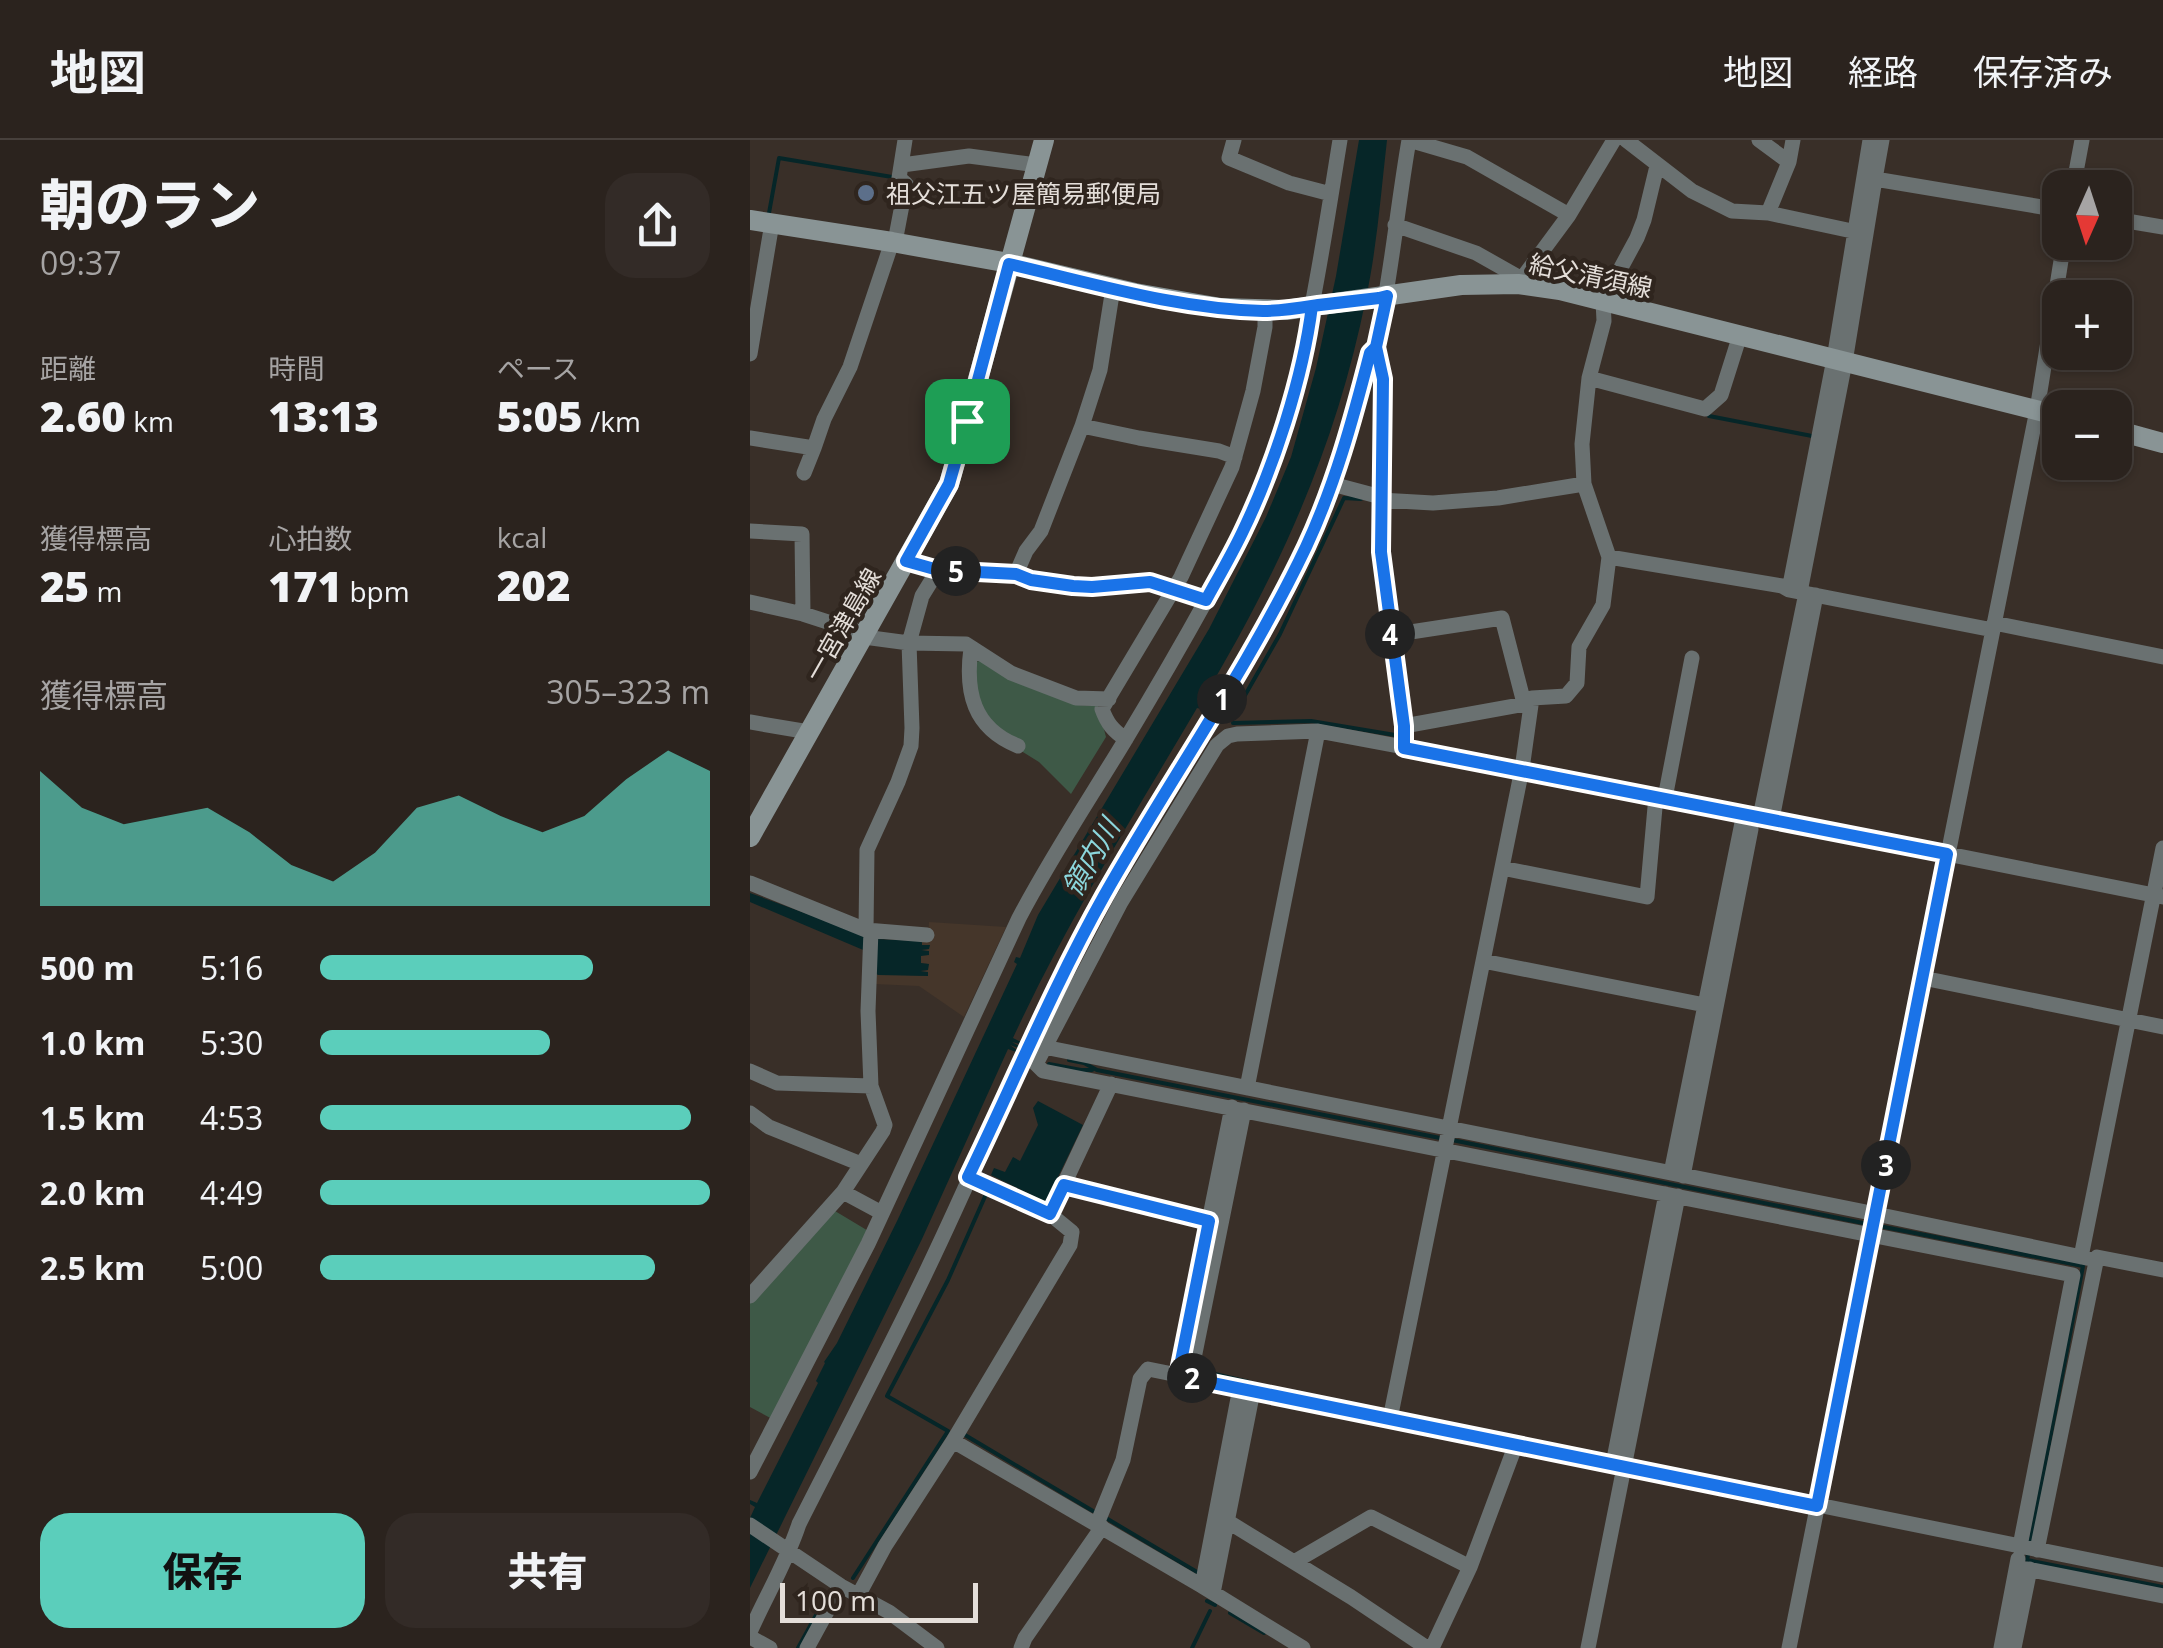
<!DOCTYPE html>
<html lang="ja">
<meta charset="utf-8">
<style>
body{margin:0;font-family:"Open Sans","Noto Sans JP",sans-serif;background:#332b27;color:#f1f3f6;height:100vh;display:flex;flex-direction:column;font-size:38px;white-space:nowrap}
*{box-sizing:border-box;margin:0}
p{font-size:32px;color:#a6a4a4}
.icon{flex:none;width:55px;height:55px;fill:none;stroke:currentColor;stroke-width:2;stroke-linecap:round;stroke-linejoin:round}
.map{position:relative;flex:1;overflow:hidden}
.panel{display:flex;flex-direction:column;background:#2b231e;width:750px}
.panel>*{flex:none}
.needle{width:65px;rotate:183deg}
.fabs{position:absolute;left:1292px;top:30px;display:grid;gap:20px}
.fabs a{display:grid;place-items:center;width:90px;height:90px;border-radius:20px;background:#2b231e;box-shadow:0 2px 8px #0004,0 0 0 2px #47403c;font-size:50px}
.scale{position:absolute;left:30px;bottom:25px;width:198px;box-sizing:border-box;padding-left:10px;border:5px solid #e4ded9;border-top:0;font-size:28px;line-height:35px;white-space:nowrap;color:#e4ded9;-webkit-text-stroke:8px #2f251e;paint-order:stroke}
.pin{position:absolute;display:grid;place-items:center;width:85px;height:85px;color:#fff;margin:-42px;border-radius:20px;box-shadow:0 5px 15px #0006}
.km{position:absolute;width:50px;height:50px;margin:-25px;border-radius:50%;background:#222;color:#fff;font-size:28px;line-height:50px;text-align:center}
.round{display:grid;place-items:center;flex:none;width:105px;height:105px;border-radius:30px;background:#332b27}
.headline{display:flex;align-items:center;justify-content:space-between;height:170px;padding:0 40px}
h1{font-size:55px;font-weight:800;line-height:75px}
.stats{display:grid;grid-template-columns:repeat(3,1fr);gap:15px;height:170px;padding:10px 40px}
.stats div{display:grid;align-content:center}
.stats b{font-size:42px;font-weight:800}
.stats small{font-size:28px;font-weight:400}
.stats p{font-size:28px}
.chart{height:280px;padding:20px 40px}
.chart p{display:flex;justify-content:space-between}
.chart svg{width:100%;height:180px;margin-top:10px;fill:#5bcebb;opacity:.7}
.button{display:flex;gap:20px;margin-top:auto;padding:20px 40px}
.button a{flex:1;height:115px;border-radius:30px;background:#5bcebb;color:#111;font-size:40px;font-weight:800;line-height:115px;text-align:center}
.button a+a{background:#332b27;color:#f1f3f6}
ul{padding:0 40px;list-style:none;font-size:32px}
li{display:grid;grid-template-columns:160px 120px 1fr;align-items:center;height:75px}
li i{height:25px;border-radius:12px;background:#5bcebb}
header{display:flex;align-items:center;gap:60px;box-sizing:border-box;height:140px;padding:0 50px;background:#2b231e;border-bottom:2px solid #47403c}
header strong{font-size:48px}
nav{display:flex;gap:55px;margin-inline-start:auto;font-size:35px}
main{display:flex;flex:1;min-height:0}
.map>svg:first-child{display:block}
.built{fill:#45362a}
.green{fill:#3e5947}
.water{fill:#062628}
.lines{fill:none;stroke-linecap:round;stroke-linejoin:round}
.stream{stroke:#062628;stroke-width:4}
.minor{stroke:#6a7171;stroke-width:15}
.secondary{stroke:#899495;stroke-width:20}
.route-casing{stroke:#fff;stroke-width:20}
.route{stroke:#1a73e8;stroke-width:12}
.service-dot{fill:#5c6f8a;stroke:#2f251e;stroke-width:4}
.labels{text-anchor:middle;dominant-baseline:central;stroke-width:9;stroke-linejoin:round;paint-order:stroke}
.poi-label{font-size:25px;fill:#e4ded9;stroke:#2f251e;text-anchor:start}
.street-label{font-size:25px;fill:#e4ded9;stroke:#2f251e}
.water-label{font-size:28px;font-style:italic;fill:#8bd6dc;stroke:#2f251e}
</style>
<header>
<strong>地図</strong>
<nav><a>地図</a><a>経路</a><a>保存済み</a></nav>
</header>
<main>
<section class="panel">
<div class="headline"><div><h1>朝のラン</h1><p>09:37</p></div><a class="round"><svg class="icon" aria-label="share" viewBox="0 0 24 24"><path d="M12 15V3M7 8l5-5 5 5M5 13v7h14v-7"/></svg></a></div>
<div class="stats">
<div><p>距離</p><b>2.60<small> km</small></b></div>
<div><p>時間</p><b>13:13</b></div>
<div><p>ペース</p><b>5:05<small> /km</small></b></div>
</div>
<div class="stats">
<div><p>獲得標高</p><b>25<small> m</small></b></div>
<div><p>心拍数</p><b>171<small> bpm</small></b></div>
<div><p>kcal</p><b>202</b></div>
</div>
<div class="chart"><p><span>獲得標高</span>305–323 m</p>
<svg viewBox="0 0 160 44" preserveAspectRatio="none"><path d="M0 44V11L10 20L20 24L30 22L40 20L50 26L60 34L70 38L80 31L90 20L100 17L110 22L120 26L130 22L140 13L150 6L160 11V44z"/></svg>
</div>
<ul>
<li><b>500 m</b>5:16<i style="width:70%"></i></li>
<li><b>1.0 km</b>5:30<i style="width:59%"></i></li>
<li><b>1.5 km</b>4:53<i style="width:95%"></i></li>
<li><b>2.0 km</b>4:49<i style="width:100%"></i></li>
<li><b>2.5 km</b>5:00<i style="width:86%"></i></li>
</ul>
<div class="button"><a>保存</a><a>共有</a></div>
</section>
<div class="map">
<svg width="1413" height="1508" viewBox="0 0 1413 1508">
<rect width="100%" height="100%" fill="#392f28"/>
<path class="built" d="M179,782L256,787L214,877L169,846L124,844L125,833L171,836L178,832H170L178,830V824L171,823V815H178L179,811H171L179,809L172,805V799H178Z"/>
<path class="green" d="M232,520L329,565L348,566L356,597L321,654L289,622L268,609L255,597L227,564L223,523Z
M80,1068L120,1092L24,1280L0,1267V1163Z"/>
<path class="water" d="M609,0H637C631,52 627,107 616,158C586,308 528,434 450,564L453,566L451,569L447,568C383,677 316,783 263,898L271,902L270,904L262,902L269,906L268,908L260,905L267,910L266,912L258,909L172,1099L0,1448V1378L5,1367L0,1364V1360L7,1363L68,1243L66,1241L75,1223L74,1222L87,1203L148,1079L267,824L264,822L266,817L270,818L288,775L459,489L516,377L541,317L566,228L586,136Z
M0,753L126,799L172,801V805H180L179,809L171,810L179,811V815L171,816V823L179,824L178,830L170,831L178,832V836L128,835L125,833V815L0,762Z
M288,961L333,985L296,1062L241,1035L244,1028L255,1032L263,1017L270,1021L288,985L283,968Z"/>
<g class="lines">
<path class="stream" d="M19,73L29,18L142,37
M959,276L1062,296
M486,571L530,494L594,358L611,359
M483,583L561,581L645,595
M319,920L334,923L347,930L690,998
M299,924L331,930H342
M702,1000L1118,1084
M1129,1086L1333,1126L1280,1403
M448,1230L499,1242
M215,1295L343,1371
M356,1378L447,1432
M1278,1415L1277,1420L1413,1447
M103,1438L198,1291L137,1256L198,1140L237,1052
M457,1461L465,1465
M480,1473L514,1493
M48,1508L71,1466
M442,1508L460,1471"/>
<path class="minor" d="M484,0L479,18L539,43L581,54
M876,0L942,51L982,71L1018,73L1116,94L1125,39L1310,70
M1009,0L1039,22L1018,73
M1039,22L1043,0
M152,25L219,16L287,25
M1125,39L1132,0
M1323,48L1332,0
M1365,79L1413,87
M645,85L726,113L772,139
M145,102L156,44L149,38L155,0
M768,144L819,75L864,0
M626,207L633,239L631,412L654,586V607
M0,214L22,83
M839,238L955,269L971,255L990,195
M332,286L389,298L469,311L485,317
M0,298L64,308L74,279L100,227L142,102
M54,333L64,308
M582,344L631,357
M630,360L683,363L748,358L834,344
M0,391L52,394L53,474
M859,417L1032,446L1039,450L1243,490
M156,421L188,430L266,434L276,411L291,391L332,286L350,230L363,148
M188,430L172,456L159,503L216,504L261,533L326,558L359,559
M266,434L281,440L341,447L400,442L456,460
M1039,450L1084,219L1120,0
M1050,452L1095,222L1116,94
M0,462L53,474L115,494
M1244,483L1413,517
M641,495L752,478L774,563
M114,497L159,503L162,588L161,606L148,642L117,710L116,790
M221,508C215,552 223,588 268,606
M0,582L59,592
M654,586L781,563
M376,599C363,591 357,583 352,569L431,437L482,327L503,251L515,187V171
M915,658L942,518
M1010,677L1056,453
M1022,679L1066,455
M752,728L897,757L906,656
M0,743L116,790L177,795
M733,821L955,865
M1173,838L1413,887
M294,907L1126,1074L1346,1120
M0,931L27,943L121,946
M497,948L568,591
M0,973L19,987L111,1024
M921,1033L994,673
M933,1036L1001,689
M218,1037L300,1074
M314,1045L459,1081
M93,1052L132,1073
M1331,1117L1413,708
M0,1156L93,1052L133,991L135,985L121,946L118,871L121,790
M428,1235L482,967
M440,1238L494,970
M640,1279L772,629L782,558L816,556L827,543L829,507L853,465L859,417L834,344L832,304L839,238L854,181L853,161L887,98L894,80L907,26
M203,1301L452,1446L553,1508
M863,1324L916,1054
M0,1332L118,1104L269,778C301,717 339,660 374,602C403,554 431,506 458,457C476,423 495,391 509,355C555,239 570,122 590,0
M477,1381L601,1457L677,1508
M347,1384L373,1320L390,1239L398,1229L1413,1435
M0,1385L91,1446L139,1472L187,1508
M1270,1406L1323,1135L293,931L286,924L371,762L467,605L478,596L487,594L568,591L772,629L1413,757
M1287,1410L1347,1117L1413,1130
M544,1422L621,1377L720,1427
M1267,1427L1413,1456
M452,1446L490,1248
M463,1453L503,1251
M109,1454L135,1406L203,1301L320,1105L322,1092L300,1074L361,944
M0,1492C16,1456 37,1421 49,1384C92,1299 137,1214 178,1128C237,1005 287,878 352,759C417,640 499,529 556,406C585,344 603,279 620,213L626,207C641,139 647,69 659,0L717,17L819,75
M0,1497L20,1508
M57,1508L91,1446
M271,1508L275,1498L352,1387
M682,1508L720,1427L766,1304
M838,1508L928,1056
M1039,1508L1287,270L1314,102
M1251,1508L1268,1419
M1264,1508L1280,1429"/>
<path class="secondary" d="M0,80L142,102L259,123L385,153L471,168L536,170L711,145L768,144L810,150L1310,276
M1365,290L1413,303
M0,697L199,344L294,0"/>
</g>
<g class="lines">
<defs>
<path id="route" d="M217,281L259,124C342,143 427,169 513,171C531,171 549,168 568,165L629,158L637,156L626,207L620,213C603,279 585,345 556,407C498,529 420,639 354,756C303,847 263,944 218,1037L300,1074L314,1045L459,1081L428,1236L1067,1366L1197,714L654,608V586L631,412L633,239L626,207L637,156L629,158L562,166C553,238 524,327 492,393C481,416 468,438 456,460L400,442L342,447L323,446L281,440L266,434L188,430L156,421L199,344L217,281"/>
</defs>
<use href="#route" class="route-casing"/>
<use href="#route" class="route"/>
</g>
<circle class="service-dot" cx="116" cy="53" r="10"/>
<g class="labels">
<g class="poi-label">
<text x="136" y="53">祖父江五ツ屋簡易郵便局</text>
</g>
<g class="street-label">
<text transform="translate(841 135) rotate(12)">給父清須線</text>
<text transform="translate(92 484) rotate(-60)">一宮津島線</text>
</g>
<g class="water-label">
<text transform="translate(340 717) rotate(-60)">領内川</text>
</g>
</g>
</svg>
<div class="fabs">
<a><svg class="needle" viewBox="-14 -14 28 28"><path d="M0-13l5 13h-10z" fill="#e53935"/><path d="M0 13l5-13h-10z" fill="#a6a4a4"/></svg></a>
<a>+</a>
<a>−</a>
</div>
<div class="scale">100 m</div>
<div class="pin" style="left:217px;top:281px;background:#1e9e55"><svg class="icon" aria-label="arrive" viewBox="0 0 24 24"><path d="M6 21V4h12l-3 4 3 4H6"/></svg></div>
<b class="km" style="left:472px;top:559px">1</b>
<b class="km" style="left:442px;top:1238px">2</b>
<b class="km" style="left:1136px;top:1025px">3</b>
<b class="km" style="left:640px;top:494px">4</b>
<b class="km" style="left:206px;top:431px">5</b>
</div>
</main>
